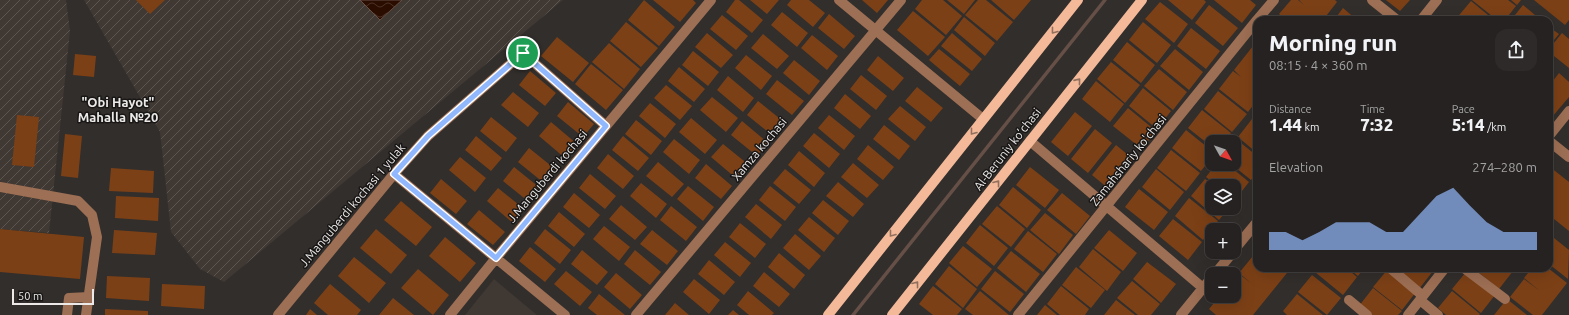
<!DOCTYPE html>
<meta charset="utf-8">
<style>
body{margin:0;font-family:Ubuntu,sans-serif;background:#2e2a2a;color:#f1f3f6;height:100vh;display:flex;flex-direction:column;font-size:15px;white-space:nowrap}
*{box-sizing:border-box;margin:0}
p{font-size:13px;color:#a4a4a5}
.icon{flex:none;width:22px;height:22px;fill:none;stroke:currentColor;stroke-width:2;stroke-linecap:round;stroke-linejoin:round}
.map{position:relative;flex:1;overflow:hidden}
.sheet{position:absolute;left:1253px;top:16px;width:300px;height:256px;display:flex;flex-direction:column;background:#262221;border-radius:12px;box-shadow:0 4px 16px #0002,0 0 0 1px #423f3f}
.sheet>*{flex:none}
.needle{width:26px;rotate:130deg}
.controls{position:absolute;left:1205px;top:135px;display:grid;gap:8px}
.controls a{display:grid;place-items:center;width:36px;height:36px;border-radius:8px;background:#262221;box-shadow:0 4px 16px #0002,0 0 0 1px #423f3f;font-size:20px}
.scale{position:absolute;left:12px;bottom:10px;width:82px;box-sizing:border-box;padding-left:4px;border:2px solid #ece9e8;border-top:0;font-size:11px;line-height:14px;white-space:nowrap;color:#ece9e8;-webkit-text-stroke:3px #191716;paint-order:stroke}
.pin{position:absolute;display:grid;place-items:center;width:34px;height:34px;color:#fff;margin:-17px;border:2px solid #fff;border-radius:50%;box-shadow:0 1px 4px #0007}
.round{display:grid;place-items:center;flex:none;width:42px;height:42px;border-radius:12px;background:#2e2a2a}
.head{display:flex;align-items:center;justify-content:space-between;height:68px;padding:0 16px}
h1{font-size:22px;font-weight:800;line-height:30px}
.metrics{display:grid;grid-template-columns:repeat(3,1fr);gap:6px;height:68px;padding:4px 16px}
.metrics div{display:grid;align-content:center}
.metrics b{font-size:17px;font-weight:800}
.metrics small{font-size:11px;font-weight:400}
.metrics p{font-size:11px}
.chart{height:112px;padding:8px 16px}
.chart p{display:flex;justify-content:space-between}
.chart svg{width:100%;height:72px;margin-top:4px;fill:#91b8fd;opacity:.7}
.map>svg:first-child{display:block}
.built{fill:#403832}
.industrial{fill:url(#industrial-furrows)}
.water{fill:url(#water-waves);stroke:#654f46}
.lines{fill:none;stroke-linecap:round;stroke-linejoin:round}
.stream{stroke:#654f46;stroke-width:3.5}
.building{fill:#7c4016}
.minor{stroke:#9d6f54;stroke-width:10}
.major{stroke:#f3b998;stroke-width:10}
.oneway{stroke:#91705e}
.route-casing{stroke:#fff;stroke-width:8}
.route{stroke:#91b8fd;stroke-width:5}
.labels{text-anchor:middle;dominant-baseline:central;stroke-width:3;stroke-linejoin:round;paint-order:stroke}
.street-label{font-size:12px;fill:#ece9e8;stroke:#191716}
.neighbourhood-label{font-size:13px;font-weight:bold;fill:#ece9e8;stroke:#191716}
</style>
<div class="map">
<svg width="1569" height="315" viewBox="0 0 1569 315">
<defs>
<pattern id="industrial-furrows" width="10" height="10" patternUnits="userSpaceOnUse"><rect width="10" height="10" fill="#403832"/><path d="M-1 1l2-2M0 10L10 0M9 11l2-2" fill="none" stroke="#5c5550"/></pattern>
<pattern id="water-waves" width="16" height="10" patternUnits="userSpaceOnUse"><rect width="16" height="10" fill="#2b0d00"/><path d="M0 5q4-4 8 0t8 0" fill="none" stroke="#4a3025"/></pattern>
</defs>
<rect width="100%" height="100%" fill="#322e2c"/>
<path class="built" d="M494,279L537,315H465Z"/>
<path class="industrial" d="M0,0H66L70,31L49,233L0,229Z
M84,0H563L224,282L200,269L171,232L160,132Z"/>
<path class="water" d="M360,0H402L380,20Z"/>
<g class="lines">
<path class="stream" d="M853,315L1105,0"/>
</g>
<path class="building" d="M136,0H165L150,14Z
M644,0L675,27L659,46L628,20Z
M653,0H693L696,3L680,22Z
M735,0H739L763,20L752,33L726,12Z
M750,0H779L767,14Z
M791,0H809L825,13L813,27L787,5Z
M862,0H888L877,13Z
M922,0H943L962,16L946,35L915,9Z
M947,0H975L964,14Z
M978,0H986L1013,22L997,41L965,15Z
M991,0H1031L1014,20Z
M1168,0H1204L1206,2L1192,20Z
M1214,0H1250L1256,5L1242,23Z
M1291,0H1298L1304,5L1299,0H1335L1337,2L1323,20H1286L1279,14Z
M1386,0H1410L1400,11Z
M1472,0H1508L1516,6L1505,20H1497Z
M1511,0H1521L1517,5Z
M1534,0H1569V20L1565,25Z
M1471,1L1488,15L1483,20H1455Z
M1160,2L1188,24L1174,43L1145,19Z
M1209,5L1238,28L1223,46L1195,23Z
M1523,5L1541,20H1511Z
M1343,8L1357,20H1334Z
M913,11L945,37L928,56L897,30Z
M782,12L808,33L797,47L771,25Z
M829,14L855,36L844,49L818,28Z
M722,15L748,36L736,50L710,29Z
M964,17L995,43L985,56L954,30Z
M626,22L658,48L641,67L610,41Z
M1143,22L1171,45L1157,63L1129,40Z
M1549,27L1559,34L1549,46Z
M1191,28L1220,51L1206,69L1177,46Z
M707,33L733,55L721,68L695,47Z
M952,33L982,59L972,71L941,46Z
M1562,33L1569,39V68L1549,52V49Z
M763,34L789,56L777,69L751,48Z
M812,35L838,56L827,70L801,48Z
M557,37L589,63L573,82L541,56Z
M1257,41V100L1248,112L1219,89L1233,71L1241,77L1234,70Z
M1127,42L1155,65L1141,83L1113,60Z
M609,43L640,69L624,89L592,62Z
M939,49L970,74L960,86L929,60Z
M1175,49L1203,72L1189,90L1160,66Z
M693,51L719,72L708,86L682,65Z
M75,54L96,56L94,77L73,75Z
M746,55L772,76L761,90L735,68Z
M878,56L904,78L893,91L867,70Z
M794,60L820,81L809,95L783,73Z
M1111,62L1140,85L1125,103L1097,79Z
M591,64L623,90L606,110L575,84Z
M1549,65L1554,70L1549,77Z
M679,67L705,89L694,102L668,81Z
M1159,69L1187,92L1173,110L1144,86Z
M530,71L556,93L545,106L519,85Z
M1559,73L1569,82V97L1552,117L1549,115V86Z
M861,75L887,96L876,110L850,89Z
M728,76L754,98L743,112L717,90Z
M777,80L804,101L792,115L766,94Z
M1096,81L1124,104L1110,122L1082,99Z
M666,85L692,106L680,120L654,98Z
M917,87L943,108L931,122L905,101Z
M1143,88L1171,111L1157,129L1129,106Z
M1218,91L1247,114L1232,132L1204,109Z
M513,92L539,113L528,127L501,105Z
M845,94L871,116L860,129L834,108Z
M712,97L738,118L726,132L700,110Z
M758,101L784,122L773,136L747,115Z
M568,102L594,124L583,137L557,116Z
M650,103L676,124L665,138L639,116Z
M900,106L926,127L915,141L888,119Z
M1128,108L1156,131L1142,149L1113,126Z
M1202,110L1231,133L1224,142H1212V147L1188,128Z
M1075,112L1092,126L1068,156L1051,142Z
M17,115L39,117L34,167L12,165Z
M829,115L855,136L844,150L818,128Z
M491,117L517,138L506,152L480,131Z
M691,118L717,140L705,154L679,132Z
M1252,119L1257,123V153L1238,137Z
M636,120L662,141L651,155L625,134Z
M742,121L768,143L757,156L731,135Z
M551,122L577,144L565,158L539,136Z
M884,125L910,146L899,160L873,139Z
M1095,129L1112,143L1088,173L1071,159Z
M1186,130L1212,151V157L1201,171L1172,148Z
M814,133L840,154L829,168L803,146Z
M65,134L82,136L78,178L61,176Z
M476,136L502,158L491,171L465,150Z
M623,136L649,158L638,171L612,150Z
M674,139L700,160L689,174L663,152Z
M1236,139L1257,156V172L1251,180L1231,164H1234V142Z
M723,144L749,165L737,179L711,157Z
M868,145L894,167L883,180L857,159Z
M1116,145L1133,159L1109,189L1092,175Z
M529,148L555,169L544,183L518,162Z
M1171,150L1200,173L1186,191L1157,168Z
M799,151L825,173L814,187L788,165Z
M608,154L634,176L623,189L597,168Z
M460,157L486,178L475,192L449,170Z
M658,162L684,184L672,197L646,176Z
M853,163L879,185L867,198L841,177Z
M706,164L732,186L721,199L695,178Z
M1216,164H1227L1249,182L1235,200L1234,186H1218L1206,177Z
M514,167L540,188L529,202L503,181Z
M1030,167L1059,190L1045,208L1016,185Z
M1550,167L1569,182V231L1549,215V168Z
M111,168L154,171L153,193L109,191Z
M785,169L811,190L799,204L773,183Z
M1156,169L1184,192L1170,210L1142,187Z
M590,174L616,196L605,209L579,188Z
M441,179L467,201L456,214L430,193Z
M1205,179L1214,186H1212V208H1229L1219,220L1191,196Z
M838,182L864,204L853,217L826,196Z
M641,183L667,204L656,218L630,196Z
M688,186L714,207L703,221L677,199Z
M770,186L796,207L785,221L759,200Z
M1013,187L1041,210L1027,228L999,205Z
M498,188L524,209L513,223L487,201Z
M1139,189L1168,212L1154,230L1125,207Z
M574,193L600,215L589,228L563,207Z
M1062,193L1090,216L1076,234L1047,210Z
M116,196L159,198L158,221L115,218Z
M1189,198L1218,221L1203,240L1175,216Z
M823,200L849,221L838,235L812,213Z
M401,201L432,227L416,246L384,220Z
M756,204L782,225L771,239L745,217Z
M621,205L647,227L635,240L609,219Z
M671,206L697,227L686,241L660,220Z
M997,206L1025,229L1011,247L982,224Z
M479,210L505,232L493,245L467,224Z
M559,212L585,234L574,247L548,226Z
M1045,213L1073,235L1059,254L1030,230Z
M809,217L835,238L824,252L798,230Z
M1173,219L1202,242L1188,260L1159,236Z
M740,223L766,244L755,258L729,237Z
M980,225L1008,248L994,266L966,243Z
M604,226L630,247L619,261L593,239Z
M0,229L84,237L80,279L0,272Z
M376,229L407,255L391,274L360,248Z
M545,229L571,250L560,264L534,243Z
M114,230L157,233L155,255L112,253Z
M652,230L678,251L667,265L640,244Z
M1109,230L1137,253L1123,271L1094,248Z
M1028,231L1057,254L1043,272L1014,249Z
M795,234L821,256L809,270L783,248Z
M445,237L476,263L460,282L429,256Z
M1554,238L1569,250L1568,279L1549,264V244Z
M725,242L751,263L740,277L714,255Z
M963,246L992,269L977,287L949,263Z
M530,247L556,269L545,282L519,261Z
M1093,249L1121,272L1107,291L1079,267Z
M582,250L608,272L597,285L571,264Z
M635,250L661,272L650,285L624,264Z
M1011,251L1040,274L1026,292L997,268Z
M779,253L805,275L794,289L768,267Z
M1253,256L1257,259V268H1291L1253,315H1216L1209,309L1220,296H1229L1236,301L1230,296H1234V279L1239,274L1251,283L1239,273Z
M354,257L386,283L369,303L338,276Z
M709,260L735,282L724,295L698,274Z
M1147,262L1176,284L1161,303L1133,279Z
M949,266L977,289L963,308L935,284Z
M1076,267L1105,290L1091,308L1062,285Z
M1318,268H1346L1357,277L1343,295L1315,272Z
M1348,268H1364L1358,276Z
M1393,268H1429L1433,271L1419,289Z
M1473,268H1509L1513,271L1499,289Z
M1532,268H1548L1567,283L1542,315H1533L1510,297L1524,279L1540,291L1524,278Z
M418,269L449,295L433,315L401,288Z
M1388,269L1416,292L1402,310L1373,287Z
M566,271L592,292L580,306L554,284Z
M995,271L1024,294L1010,312L981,289Z
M764,272L790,294L779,307L753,286Z
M1466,272L1495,295L1481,313L1452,289Z
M616,273L642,295L630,309L604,287Z
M1312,275L1341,298L1327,315L1298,292Z
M107,276L150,278L149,301L106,298Z
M694,279L720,300L709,314L683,292Z
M1132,281L1160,304L1151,315H1138L1117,298Z
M162,284L205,286L204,309L161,306Z
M330,284L361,310L357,315H328L314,303Z
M933,286L962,309L957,315H933L919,304Z
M1061,286L1089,309L1085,315H1060L1047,304Z
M1373,288L1402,311L1398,315H1370L1359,306Z
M748,291L774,313L772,315H749L737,305Z
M980,291L1009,315H973L965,309Z
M1452,291L1480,314L1479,315H1446L1438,308Z
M599,294L625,315H597L588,308Z
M1297,294L1323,315H1287L1283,311Z
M393,298L414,315H379Z
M1507,299L1527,315H1494Z
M1116,300L1135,315H1104Z
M675,303L689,315H665Z
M1045,305L1057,315H1037Z
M105,309L148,311V315H105Z
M310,309L317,315H306Z
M733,310L739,315H728Z"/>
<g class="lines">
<path class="minor" d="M839,0L983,119
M1372,0L1397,20
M1257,20L1274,0
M1421,20L1437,0
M1549,136L1569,111
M1030,141L1203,288
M1549,141L1569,157
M394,174L565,315
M0,187L78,201L92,215L97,237L86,315
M1234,250L1257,222
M1390,268L1423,296
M1464,268L1505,299
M1215,274L1233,252
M1349,300L1367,315
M1420,300L1438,315
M67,315L69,298L89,297
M278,315L394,174L428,136L523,53L606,126
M450,315L496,258L711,0
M636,315L901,0
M1018,315L1257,20
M1181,315L1212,277
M1408,315L1445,268"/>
<path class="major" d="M828,315L1078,0
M892,315L1142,0"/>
</g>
<defs><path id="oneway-chevron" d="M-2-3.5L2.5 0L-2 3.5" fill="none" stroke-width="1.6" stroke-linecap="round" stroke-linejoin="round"/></defs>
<g class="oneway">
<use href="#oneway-chevron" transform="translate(1054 31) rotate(128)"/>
<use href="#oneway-chevron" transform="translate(1078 81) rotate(-51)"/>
<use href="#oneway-chevron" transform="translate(973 132) rotate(128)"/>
<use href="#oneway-chevron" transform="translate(997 183) rotate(-52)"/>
<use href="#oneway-chevron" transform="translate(892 234) rotate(128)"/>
<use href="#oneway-chevron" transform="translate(916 284) rotate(-52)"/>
</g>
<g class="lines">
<defs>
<path id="route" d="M523,53L606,126L496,258L394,174L428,136Z"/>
</defs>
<use href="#route" class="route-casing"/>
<use href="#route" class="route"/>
</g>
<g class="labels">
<g class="street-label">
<text transform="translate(759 149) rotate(-50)">Xamza kochasi</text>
<text transform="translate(1007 149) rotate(-52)">Al-Beruniy ko’chasi</text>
<text transform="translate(1128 160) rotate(-51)">Zamahshariy ko'chasi</text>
<text transform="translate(547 176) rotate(-50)">J.Manguberdi kochasi</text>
<text transform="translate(352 205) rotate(-50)">J.Manguberdi kochasi 1 yulak</text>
</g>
<g class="neighbourhood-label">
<text x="118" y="102">"Obi Hayot"<tspan x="118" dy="15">Mahalla №20</tspan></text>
</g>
</g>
</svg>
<div class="controls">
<a><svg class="needle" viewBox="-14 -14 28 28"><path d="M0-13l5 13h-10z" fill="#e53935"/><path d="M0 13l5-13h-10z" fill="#a4a4a5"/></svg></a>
<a><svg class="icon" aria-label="layers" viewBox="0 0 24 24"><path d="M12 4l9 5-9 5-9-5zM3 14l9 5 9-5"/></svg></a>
<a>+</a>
<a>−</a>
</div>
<div class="scale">50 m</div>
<div class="pin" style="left:523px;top:53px;background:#1e9e55"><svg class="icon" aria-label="arrive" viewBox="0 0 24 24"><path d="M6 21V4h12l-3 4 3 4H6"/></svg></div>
<section class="sheet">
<div class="head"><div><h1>Morning run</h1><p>08:15 · 4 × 360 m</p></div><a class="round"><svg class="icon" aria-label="share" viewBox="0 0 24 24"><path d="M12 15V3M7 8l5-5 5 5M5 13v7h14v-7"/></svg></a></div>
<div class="metrics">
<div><p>Distance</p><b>1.44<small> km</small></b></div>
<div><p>Time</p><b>7:32</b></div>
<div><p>Pace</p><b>5:14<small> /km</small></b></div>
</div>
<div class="chart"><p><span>Elevation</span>274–280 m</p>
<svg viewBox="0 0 160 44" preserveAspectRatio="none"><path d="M0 44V33L10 33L20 38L30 33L40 27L50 27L60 27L70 33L80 33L90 22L100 11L110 6L120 17L130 27L140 33L150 33L160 33V44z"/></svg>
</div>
</section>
</div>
